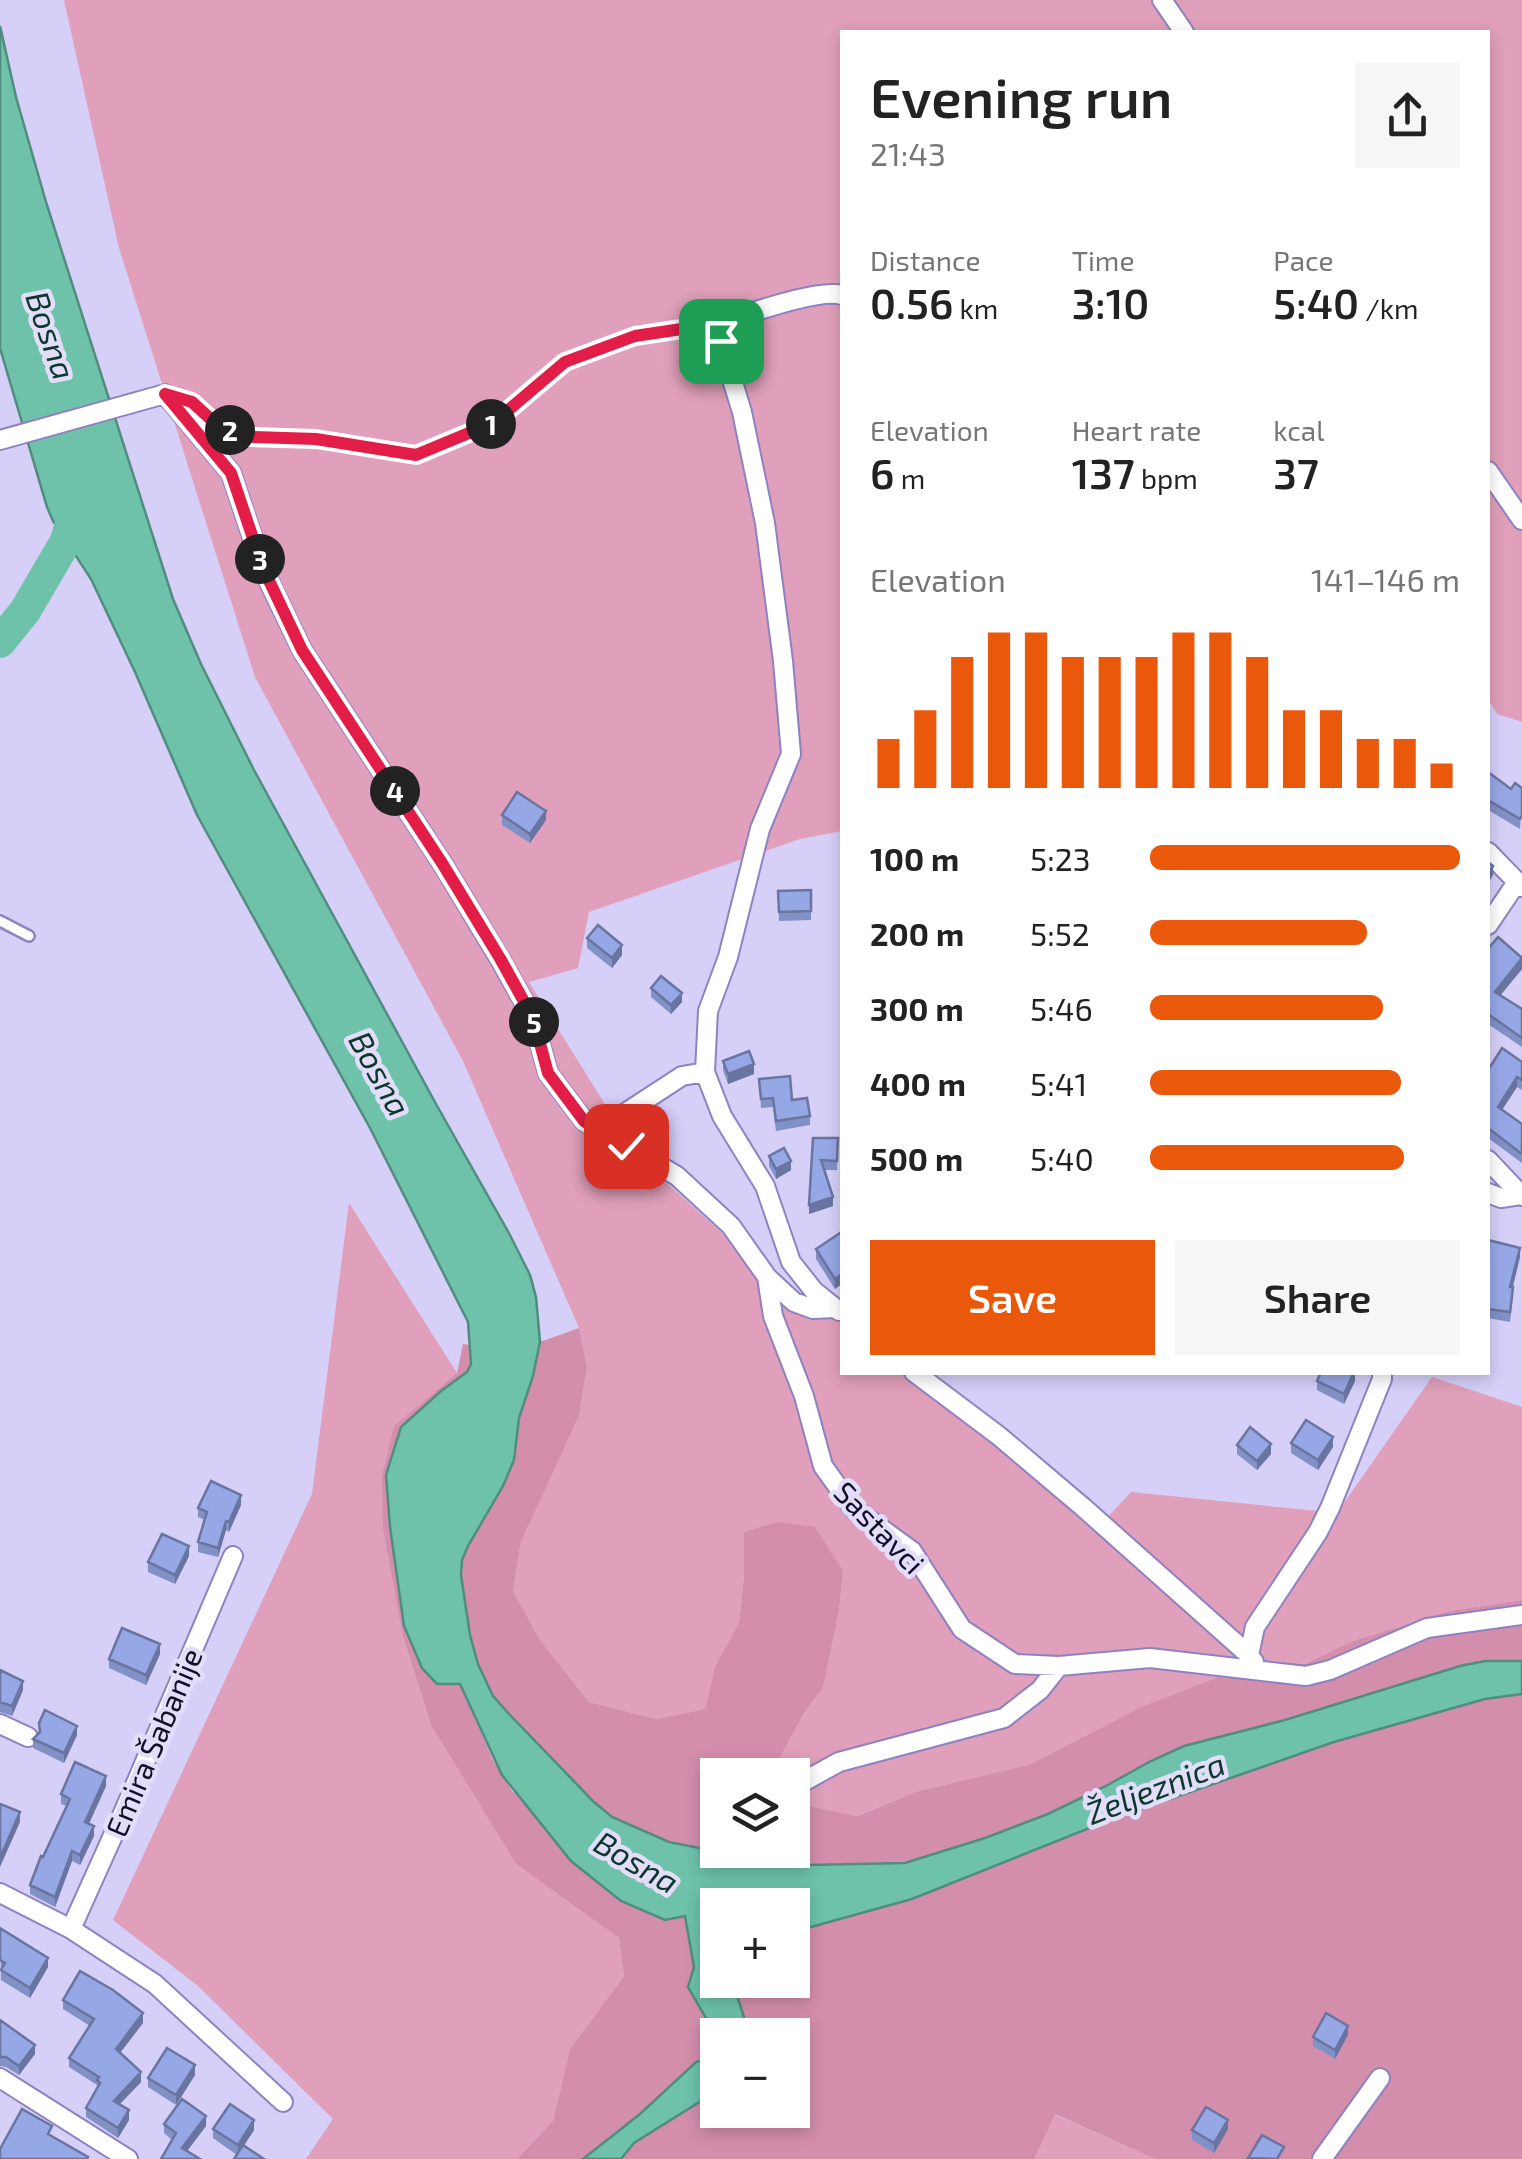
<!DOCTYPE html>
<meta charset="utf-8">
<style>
body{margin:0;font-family:"Exo 2",sans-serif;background:#f6f6f6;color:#222;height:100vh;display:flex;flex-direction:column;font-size:38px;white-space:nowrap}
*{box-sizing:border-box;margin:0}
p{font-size:32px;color:#767676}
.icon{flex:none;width:55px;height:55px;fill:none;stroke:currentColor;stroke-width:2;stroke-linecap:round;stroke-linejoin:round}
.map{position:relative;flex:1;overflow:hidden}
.sheet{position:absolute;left:840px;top:30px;width:650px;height:1345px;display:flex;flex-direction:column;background:#fff;border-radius:0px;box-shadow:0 5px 15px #0003}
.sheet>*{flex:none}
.tools{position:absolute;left:700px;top:1758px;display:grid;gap:20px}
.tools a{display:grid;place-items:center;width:110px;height:110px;border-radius:0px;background:#fff;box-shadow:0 5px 15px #0003;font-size:50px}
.pin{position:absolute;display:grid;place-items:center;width:85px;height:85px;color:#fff;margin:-42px;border-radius:20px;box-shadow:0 5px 15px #0006}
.km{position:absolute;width:50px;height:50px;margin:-25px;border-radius:50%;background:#222;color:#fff;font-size:28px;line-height:50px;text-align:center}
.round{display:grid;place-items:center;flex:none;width:105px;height:105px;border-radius:0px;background:#f6f6f6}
.summary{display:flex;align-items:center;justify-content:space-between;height:170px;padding:0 30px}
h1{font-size:55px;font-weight:600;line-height:75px}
.metrics{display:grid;grid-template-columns:repeat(3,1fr);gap:15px;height:170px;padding:10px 30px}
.metrics div{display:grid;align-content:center}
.metrics b{font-size:42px;font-weight:600}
.metrics small{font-size:28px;font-weight:400}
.metrics p{font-size:28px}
.chart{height:280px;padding:20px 30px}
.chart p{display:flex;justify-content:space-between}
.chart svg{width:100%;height:180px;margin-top:10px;stroke:#ea580c;stroke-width:6}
.cta{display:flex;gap:20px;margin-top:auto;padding:20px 30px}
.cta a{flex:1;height:115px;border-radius:0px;background:#ea580c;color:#fff;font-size:40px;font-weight:600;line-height:115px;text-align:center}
.cta a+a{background:#f6f6f6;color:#222}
ul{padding:0 30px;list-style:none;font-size:32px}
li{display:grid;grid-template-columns:160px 120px 1fr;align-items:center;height:75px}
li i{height:25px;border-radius:12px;background:#ea580c}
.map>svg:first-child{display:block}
.green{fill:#e09fba}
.forest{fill:#d38eac}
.water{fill:#6dc2a9;stroke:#528c81;stroke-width:2.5}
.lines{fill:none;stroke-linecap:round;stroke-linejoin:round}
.river{stroke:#6dc2a9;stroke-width:32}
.service-casing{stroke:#8e82c1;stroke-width:14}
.minor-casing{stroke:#8e82c1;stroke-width:22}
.path{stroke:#7a7495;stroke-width:4;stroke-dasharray:5 8;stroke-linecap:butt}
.service{stroke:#fff;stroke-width:9}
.minor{stroke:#fff;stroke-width:18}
.wall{fill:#8190c5}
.shaded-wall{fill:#6975a0}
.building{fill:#96a7e5;stroke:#6975a0;stroke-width:2.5}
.route-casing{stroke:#fff;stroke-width:20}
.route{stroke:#e11d48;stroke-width:12}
.labels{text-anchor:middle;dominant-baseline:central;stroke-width:9;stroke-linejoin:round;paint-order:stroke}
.street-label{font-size:30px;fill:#130e25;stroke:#e2defa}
.water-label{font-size:32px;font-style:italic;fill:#0e372c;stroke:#e2defa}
</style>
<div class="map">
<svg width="1522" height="2159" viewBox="0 0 1522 2159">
<rect width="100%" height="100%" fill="#d6cff8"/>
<path class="green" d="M64,0H1522V722L1497,714L1488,699V32H842V831L800,839L589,912L578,968L529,982L637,1156L733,1243L842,1324V1372L908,1373L1106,1519L1131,1492L1337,1513L1432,1377L1522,1407V1600L1449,1611L1353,1641L1305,1664L1262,1660L1141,1707L1031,1764L915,1792L856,1816L793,1803L792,1775H784L780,1757L806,1710L823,1688L839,1611L843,1571L744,1532V1576L739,1623L715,1666L707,1709L656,1719L589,1702L540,1640L513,1591L521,1542L579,1416L587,1367L579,1328L463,1061L255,677L119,248Z
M349,1203L457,1373L394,1426L383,1529L402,1633L431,1725L516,1864L619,1938L624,1976L570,2049L553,2121L517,2159H306L333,2119L198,1986L113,1920L312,1494Z
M1054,2114L1155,2159H1034Z"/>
<path class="forest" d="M579,1328L587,1367L579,1416L521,1542L513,1591L540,1640L589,1702L656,1719L706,1709L715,1666L739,1623L744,1576V1532L778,1522L815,1527L843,1571L839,1611L823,1688L806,1710L780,1757L784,1775H718V1850H792L793,1803L857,1816L915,1792L1031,1764L1141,1707L1262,1660L1305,1664L1353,1641L1449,1611L1522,1600V1661H1485L1460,1666L1285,1720L1184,1746L1151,1761L1104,1787L1048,1814L985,1838L905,1863L808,1865L755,1859L669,1842L612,1817L594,1802L509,1714L493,1696L478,1664L470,1635L461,1575L462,1560L475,1532L491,1508L514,1460L519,1418L533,1376L540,1342Z
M463,1344L469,1345L471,1364L467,1372L441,1391L401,1427L386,1475L390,1527L404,1626L460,1684L493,1760L512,1791L685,1915L694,1967L688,1987L706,2018L717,2057L583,2159H517L553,2121L570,2049L624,1976L619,1938L516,1864L431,1725L402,1633L383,1529L382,1476L394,1426L457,1373Z
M1522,1694V2159H1155L1055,2114L1034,2159H621L634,2144L717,2091L718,2110H792V2035H740L744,2017L732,1980H792L793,1930L811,1927L912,1899L1107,1821L1334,1742L1485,1699Z"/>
<path class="water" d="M0,26L16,97L46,202L173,599L201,664L254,770L436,1104L510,1235L530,1275L536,1297L540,1342L533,1376L519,1418L514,1460L503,1486L468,1546L462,1560L461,1575L470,1635L478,1664L493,1696L509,1714L594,1802L612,1817L669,1842L755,1859L808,1865L905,1863L985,1838L1048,1814L1104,1787L1151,1761L1184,1746L1285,1720L1460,1666L1485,1661H1522V1694L1485,1699L1334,1742L1107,1821L912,1899L811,1927L793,1930L792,1905H718V1980H732L744,2017L740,2035H718L717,2091L634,2143L621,2159H583L640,2114L696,2062L717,2056L706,2018L688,1987L694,1967L685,1916L665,1920L621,1901L571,1861L502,1775L460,1684H437L422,1668L404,1626L390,1527L386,1475L401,1427L441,1391L467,1372L471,1364L468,1322L370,1128L197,815L135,672L91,579L53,521L47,507L0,348Z"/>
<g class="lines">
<path class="river" d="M0,642L25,611L66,541L78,498"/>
<defs>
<path id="service" d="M0,921L29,936"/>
<path id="minor" d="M1162,0L1184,32
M0,440L165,394L231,473L263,569L302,650L442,863L501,961L533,1018L548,1073L584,1121L677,1176L731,1226L767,1277L794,1302L813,1309L835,1308
M1488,471L1522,520
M1488,852L1522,887
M1488,925L1517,882
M602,1132L613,1121L682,1076L705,1072
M1488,1160L1522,1196
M1488,1193L1501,1198L1521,1195
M767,1277L773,1316L804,1396L823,1466L853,1508L912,1551L962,1629L1015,1664L1059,1666L1150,1658L1306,1676L1330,1670L1427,1628L1522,1615
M839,1311L814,1291L791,1262L765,1186L722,1116L705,1072L708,1011L728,957L760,829L791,754L783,661L765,523L742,412L715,324C743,316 817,288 842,295
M914,1372L999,1436L1084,1508L1249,1655
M1254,1662L1249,1655L1255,1627L1318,1532L1330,1508L1382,1379V1372
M0,1724L28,1737
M792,1788L839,1762L1004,1718L1040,1690L1059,1666
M0,1893L71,1929L155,1984L283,2102
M71,1929L124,1811L233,1556
M0,2078L128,2159
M1322,2159L1380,2078"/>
</defs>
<use href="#service" class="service-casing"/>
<use href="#minor" class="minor-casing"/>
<path class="path" d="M214,422L250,437L316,439L416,455L493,423L565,362L635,336L701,327"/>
<use href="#service" class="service"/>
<use href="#minor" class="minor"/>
</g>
<path class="wall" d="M1488,772L1511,789L1522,788L1520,829L1488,810Z
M502,815L546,820L530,843L502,825Z
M811,890V920L779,921L778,891Z
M587,938L622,955L612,968L587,948Z
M1488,949L1522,958V969L1500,995L1522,1009V1047L1488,1024Z
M651,988L682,1002L671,1014L651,997Z
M723,1061L754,1074L728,1084L723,1070Z
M1522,1062V1090L1517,1087L1502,1110L1522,1124V1163L1488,1138V1070Z
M759,1079L792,1100L810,1116V1125L776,1131L773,1107L761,1108Z
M813,1138H838L837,1170H824L833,1206L809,1214Z
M769,1156L791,1170L776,1179L769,1166Z
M842,1237L835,1289L816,1259V1249Z
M1488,1240L1520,1257L1513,1287V1297L1510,1322L1488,1318Z
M1317,1381H1355L1344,1404L1317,1390Z
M1291,1443L1333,1447L1318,1470L1291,1453Z
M1237,1445L1271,1454L1257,1470L1237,1454Z
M241,1505L229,1532L226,1530L218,1557L198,1552V1542L205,1520L198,1517V1508Z
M189,1556L175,1584L148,1572V1562Z
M160,1654L146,1685L109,1668V1659Z
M0,1670L23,1690L12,1716L0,1712Z
M40,1732L77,1735L64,1763L33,1748V1739Z
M106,1786L89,1824L94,1836L80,1865L72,1861L55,1907L30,1894V1885L67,1806L61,1804V1794Z
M0,1928L48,1967L30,1998L1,1980Z
M63,2000L143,2023L120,2053L141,2082L120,2104L129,2120L118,2138L86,2117V2108L97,2089V2085L69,2067V2058L90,2026L63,2009Z
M0,2020L35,2054L19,2075L6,2067L0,2066Z
M1348,2035L1335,2059L1313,2046V2037Z
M195,2075L176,2105L148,2087V2078Z
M164,2124L206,2126L186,2151L161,2159L172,2140L164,2133Z
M213,2129L254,2130L237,2155L213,2138Z
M1228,2129L1214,2153L1192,2140V2130Z"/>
<path class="shaded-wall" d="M546,811V820L530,843V834Z
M1493,866V875L1488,884V875Z
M622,945V955L612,968V958Z
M1522,959V969L1495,1002V992Z
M682,993V1002L671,1014V1005Z
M754,1064V1074L728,1084V1074Z
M1517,1077V1087L1498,1116V1107Z
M791,1161V1170L776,1179V1169Z
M833,1197V1206L809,1214V1205Z
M1520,1248V1257L1510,1296V1287Z
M842,1274V1284L835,1289V1279Z
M1355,1372V1381L1344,1404V1394Z
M1333,1437V1447L1318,1470V1460Z
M1271,1444V1454L1257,1470V1461Z
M241,1495V1505L229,1532V1522Z
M226,1521V1530L218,1557V1548Z
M189,1546V1556L175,1584V1575Z
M160,1644V1654L146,1685V1675Z
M23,1681V1690L12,1716V1706Z
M77,1726V1735L64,1763V1753Z
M106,1776V1786L85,1832V1822Z
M20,1812V1822L0,1867V1858Z
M94,1826V1836L80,1865V1855Z
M72,1851V1861L55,1907V1897Z
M48,1958V1967L30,1998V1988Z
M143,2013V2023L116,2058V2049Z
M1348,2026V2035L1335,2059V2050Z
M35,2045V2054L19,2075V2066Z
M195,2065V2075L176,2105V2095Z
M141,2072V2082L114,2110V2101Z
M129,2110V2120L118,2138V2128Z
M206,2116V2126L182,2158V2148Z
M254,2120V2130L238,2155V2145Z
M1228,2120V2129L1214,2153V2143Z"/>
<path class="building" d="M1488,772L1511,789L1515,783L1522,788V815L1520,819L1488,800Z
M517,792L546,811L530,834L502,815Z
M1488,862L1493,866L1488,875Z
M811,890V911L779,912L778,891Z
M598,925L622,945L612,958L587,938Z
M1498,937L1522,958L1495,992L1522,1009V1038L1488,1014V949Z
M661,976L682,993L671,1005L651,988Z
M1502,1048L1522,1062V1080L1517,1077L1498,1107L1522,1124V1154L1488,1128V1070Z
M749,1051L754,1064L728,1074L723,1061Z
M790,1076L792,1100L807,1098L810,1116L776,1121L773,1098L761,1099L759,1079Z
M813,1138H838L837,1161L821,1160L833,1197L809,1205Z
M784,1148L791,1161L776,1169L769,1156Z
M840,1233L842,1237V1274L835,1279L816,1249Z
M1488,1240L1520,1248L1510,1287H1513L1510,1312L1488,1309Z
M1321,1372H1354L1344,1394L1317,1381Z
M1306,1420L1333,1437L1318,1460L1291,1443Z
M1250,1427L1271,1444L1257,1461L1237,1445Z
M211,1481L241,1495L229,1522L226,1521L218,1548L198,1542L207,1512L198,1508Z
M162,1534L189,1546L175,1575L148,1562Z
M122,1628L160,1644L146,1675L109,1659Z
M0,1670L23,1681L12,1706L0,1702Z
M45,1710L77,1726L64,1753L33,1739L40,1732L39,1723Z
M75,1762L106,1776L85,1822L94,1826L80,1855L72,1851L55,1897L30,1885L41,1856L43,1857L70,1799L61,1794Z
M0,1804L20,1812L0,1858Z
M0,1928L48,1958L30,1988L1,1970L5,1963L0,1960Z
M80,1971L113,1990L143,2013L116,2049L141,2072L114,2101L129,2110L118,2128L86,2108L100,2083L97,2080L99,2077L69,2058L94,2019L63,2000Z
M1326,2013L1348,2026L1335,2050L1313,2037Z
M0,2020L35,2045L19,2066L6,2057H0Z
M167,2048L195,2065L176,2095L148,2078Z
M182,2099L206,2116L182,2148L200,2159H161L176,2133L164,2124Z
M230,2104L254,2120L238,2145L213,2129Z
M1206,2107L1228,2120L1214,2143L1192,2130Z
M22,2109L52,2126L48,2134L88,2157L87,2159H0V2149Z
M1262,2135L1284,2147L1277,2159L1248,2158Z
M243,2145L264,2159H234Z"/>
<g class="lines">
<defs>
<path id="route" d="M626,1146L584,1121L548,1073L533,1018L501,960L442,863L302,650L263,568L231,473L165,394L192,402L216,424L250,437L316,439L416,455L493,423L565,362L635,336L715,324L721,341"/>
</defs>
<use href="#route" class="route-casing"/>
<use href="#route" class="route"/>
</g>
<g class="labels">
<g class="street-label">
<text transform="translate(880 1527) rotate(46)">Sastavci</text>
<text transform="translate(153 1742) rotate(-67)">Emira Šabanije</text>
</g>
<g class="water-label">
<text transform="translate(52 335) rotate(71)">Bosna</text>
<text transform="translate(381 1073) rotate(61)">Bosna</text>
<text transform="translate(1155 1787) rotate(-21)">Željeznica</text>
<text transform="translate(637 1861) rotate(30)">Bosna</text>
</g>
</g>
</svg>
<div class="tools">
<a><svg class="icon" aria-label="layers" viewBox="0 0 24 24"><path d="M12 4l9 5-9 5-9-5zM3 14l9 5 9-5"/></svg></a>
<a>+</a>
<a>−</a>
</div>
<div class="pin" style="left:721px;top:341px;background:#1e9e55"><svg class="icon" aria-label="arrive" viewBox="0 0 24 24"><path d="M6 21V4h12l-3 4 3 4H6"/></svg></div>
<div class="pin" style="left:626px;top:1146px;background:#d93025"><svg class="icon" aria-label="check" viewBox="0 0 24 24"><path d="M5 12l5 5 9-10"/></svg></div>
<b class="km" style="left:491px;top:424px">1</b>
<b class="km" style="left:230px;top:430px">2</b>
<b class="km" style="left:260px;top:559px">3</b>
<b class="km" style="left:395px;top:791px">4</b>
<b class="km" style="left:534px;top:1022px">5</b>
<section class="sheet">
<div class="summary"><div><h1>Evening run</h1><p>21:43</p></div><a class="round"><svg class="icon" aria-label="share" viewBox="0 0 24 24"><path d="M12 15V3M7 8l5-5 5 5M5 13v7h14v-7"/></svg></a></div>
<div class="metrics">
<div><p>Distance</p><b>0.56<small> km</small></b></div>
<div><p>Time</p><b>3:10</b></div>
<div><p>Pace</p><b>5:40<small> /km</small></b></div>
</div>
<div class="metrics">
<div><p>Elevation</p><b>6<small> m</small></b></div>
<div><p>Heart rate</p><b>137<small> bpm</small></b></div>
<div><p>kcal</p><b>37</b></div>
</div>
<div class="chart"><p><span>Elevation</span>141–146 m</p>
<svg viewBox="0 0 160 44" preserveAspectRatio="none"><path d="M5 44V32M15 44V25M25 44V12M35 44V6M45 44V6M55 44V12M65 44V12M75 44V12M85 44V6M95 44V6M105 44V12M115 44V25M125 44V25M135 44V32M145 44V32M155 44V38"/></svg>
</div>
<ul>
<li><b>100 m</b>5:23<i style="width:100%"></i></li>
<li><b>200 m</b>5:52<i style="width:70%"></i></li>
<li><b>300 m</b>5:46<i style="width:75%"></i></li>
<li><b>400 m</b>5:41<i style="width:81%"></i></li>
<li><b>500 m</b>5:40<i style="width:82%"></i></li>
</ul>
<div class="cta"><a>Save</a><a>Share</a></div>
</section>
</div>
